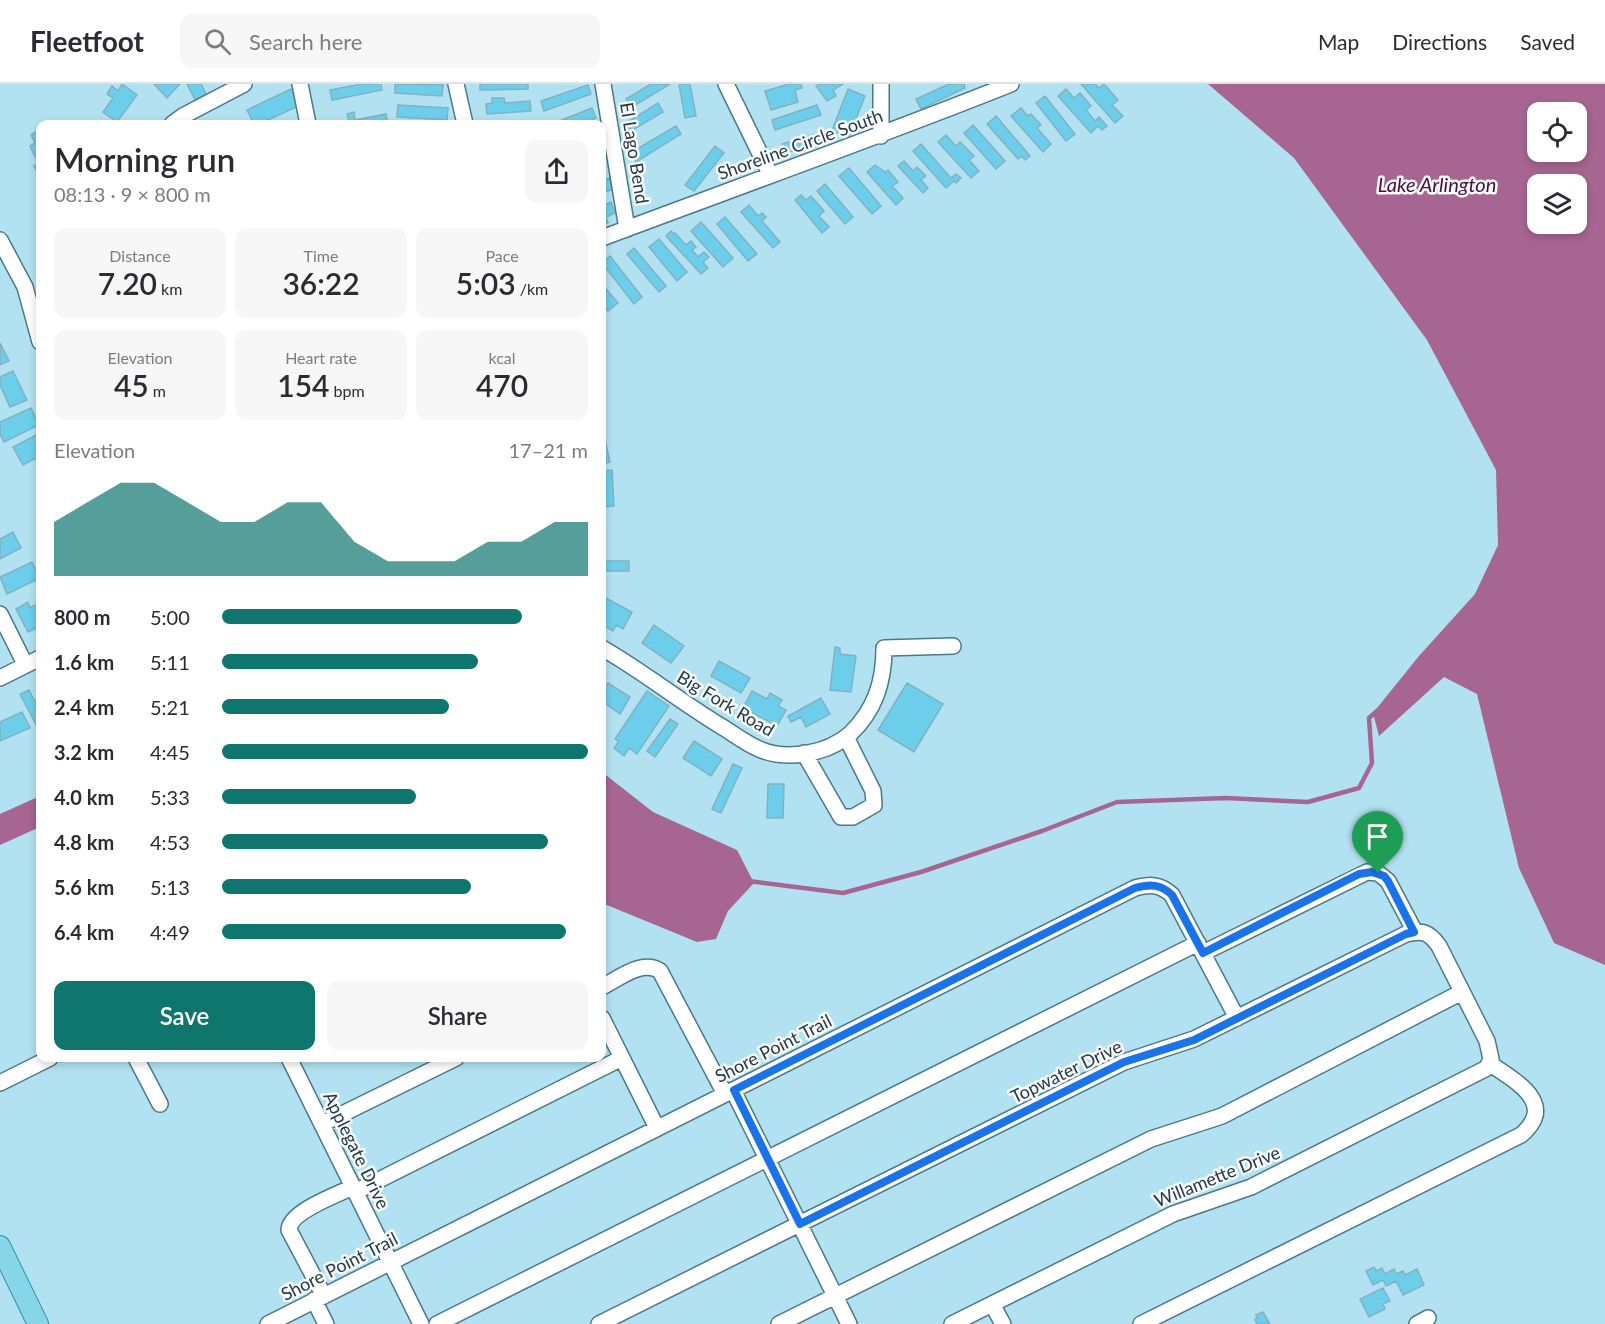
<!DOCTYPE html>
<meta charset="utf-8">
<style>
body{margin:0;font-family:Lato,sans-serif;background:#f7f7f7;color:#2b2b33;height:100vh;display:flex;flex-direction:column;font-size:22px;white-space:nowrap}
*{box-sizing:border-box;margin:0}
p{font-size:20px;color:#7c7c81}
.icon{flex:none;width:33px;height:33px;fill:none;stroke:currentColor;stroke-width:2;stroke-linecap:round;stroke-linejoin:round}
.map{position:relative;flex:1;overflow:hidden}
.sheet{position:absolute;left:36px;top:36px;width:570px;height:942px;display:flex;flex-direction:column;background:#fff;border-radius:12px;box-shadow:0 3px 9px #0003}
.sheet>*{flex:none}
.buttons{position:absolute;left:1527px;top:18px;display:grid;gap:12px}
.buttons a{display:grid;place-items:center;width:60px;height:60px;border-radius:12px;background:#fff;box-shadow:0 3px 9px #0003;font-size:30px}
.pin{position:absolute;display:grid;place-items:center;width:51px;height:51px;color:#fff;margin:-62px -26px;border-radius:50% 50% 50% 0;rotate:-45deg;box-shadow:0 0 6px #0007}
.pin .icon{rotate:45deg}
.round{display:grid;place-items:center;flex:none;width:63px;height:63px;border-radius:12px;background:#f7f7f7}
.head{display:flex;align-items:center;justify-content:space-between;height:102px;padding:0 18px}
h1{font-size:33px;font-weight:600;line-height:45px}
.stats{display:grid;grid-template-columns:repeat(3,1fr);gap:9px;height:102px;padding:6px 18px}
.stats div{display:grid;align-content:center;border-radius:12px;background:#f7f7f7;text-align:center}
.stats b{font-size:30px;font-weight:600}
.stats small{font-size:16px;font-weight:400}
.stats p{font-size:16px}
.chart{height:168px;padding:12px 18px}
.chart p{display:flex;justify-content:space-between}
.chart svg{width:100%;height:108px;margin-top:6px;fill:#0f766e;opacity:.7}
.action{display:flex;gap:12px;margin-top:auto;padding:12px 18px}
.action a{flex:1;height:69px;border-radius:12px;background:#0f766e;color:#fff;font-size:24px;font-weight:600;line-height:69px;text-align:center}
.action a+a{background:#f7f7f7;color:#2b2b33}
ul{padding:0 18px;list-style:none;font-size:20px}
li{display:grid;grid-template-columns:96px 72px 1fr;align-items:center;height:45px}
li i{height:15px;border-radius:8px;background:#0f766e}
header{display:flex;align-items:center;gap:36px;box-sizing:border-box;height:84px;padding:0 30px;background:#fff;border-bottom:2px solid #e1e1e2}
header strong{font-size:28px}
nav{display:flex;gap:33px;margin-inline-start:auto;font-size:21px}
.search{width:420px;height:54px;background:#f7f7f7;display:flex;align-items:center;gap:15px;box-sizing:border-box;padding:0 21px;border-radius:12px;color:#7c7c81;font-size:22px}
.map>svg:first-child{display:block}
.water{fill:#a66691;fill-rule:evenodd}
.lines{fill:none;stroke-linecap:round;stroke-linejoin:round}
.stream{stroke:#a66691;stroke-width:4.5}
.building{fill:#6dceeb;stroke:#82b1c0;stroke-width:1.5}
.minor-casing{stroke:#4c7987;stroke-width:18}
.major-casing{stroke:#308ca4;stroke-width:22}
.minor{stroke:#fff;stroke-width:15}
.major{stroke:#86d5e9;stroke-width:20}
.route-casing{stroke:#fff;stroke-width:12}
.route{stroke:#1a73e8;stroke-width:8}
.labels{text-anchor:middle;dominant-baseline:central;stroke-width:5;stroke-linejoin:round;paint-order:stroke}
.street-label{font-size:18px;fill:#26393f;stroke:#f7fbfd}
.water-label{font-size:20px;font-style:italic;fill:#480c39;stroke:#f7fbfd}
</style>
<header>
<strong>Fleetfoot</strong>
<div class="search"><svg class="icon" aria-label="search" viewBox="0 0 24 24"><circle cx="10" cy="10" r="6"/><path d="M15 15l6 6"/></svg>Search here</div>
<nav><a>Map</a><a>Directions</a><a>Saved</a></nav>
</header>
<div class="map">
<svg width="1605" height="1240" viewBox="0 0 1605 1240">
<rect width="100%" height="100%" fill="#b2e2f2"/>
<path class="water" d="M1208,0H1605V881L1554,859L1519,784L1477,610L1444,593L1379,652L1373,629L1419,572L1475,510L1498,461L1496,386L1427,256L1294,74ZM1538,28H1576V68H1538ZM1538,100H1576V140H1538Z
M602,688L653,728L737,766L754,799L728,827L716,855L697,858L602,819Z
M40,712V743L0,761V730Z"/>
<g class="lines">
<path class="stream" d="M749,797L843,809L921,788L1042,747L1117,718L1226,714L1308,718L1359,704L1372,679L1369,634L1377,627"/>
</g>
<path class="building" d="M122,0L137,11L117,38L103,28L113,14L107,10L112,2L118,7Z
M154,0H180L167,14Z
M187,0H201L206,10L195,16Z
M361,0H381L382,6L332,16L330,6Z
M395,0L443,1L442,12L395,9Z
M480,0H528V5L480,6Z
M651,0H670L632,23L626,15Z
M679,0H690L696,32L685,34Z
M789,0H801L802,4L795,6L798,18L771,26L765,7Z
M819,0H843L833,6L836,12L827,17L816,2Z
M949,0H964L965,4L921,25L916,15Z
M1081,0H1095L1099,4L1104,0L1118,16L1112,21L1123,32L1115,39Z
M588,1L591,10L544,27L541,17Z
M291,5L299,22L259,40H254L247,26Z
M848,5L865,12L849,53L834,48L831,50L829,48L833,44Z
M1066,5L1074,14L1080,9L1091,22L1086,26L1095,37L1099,33L1107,42L1102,46L1098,42L1091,49L1058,12Z
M1045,12L1075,50L1066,57L1036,19Z
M492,14H504L505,19L530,17L531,27L487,30L486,20L492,19Z
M658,19L663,28L631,47L626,39Z
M398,21L448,24L447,36L397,33Z
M817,21L821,31L775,46L772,36Z
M592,24L596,34L580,40H552Z
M1021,24L1028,32L1031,30L1041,41L1037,44L1051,60L1043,68L1011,32Z
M354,28L355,36L386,30L388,40H336L349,37L347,30Z
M996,32L1030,72L1025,76L1022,72L1018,75L987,40Z
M973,41L1005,77L996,85L964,49Z
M676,42L681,50L636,78L630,69Z
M39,46L40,49V95L34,82L38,79L30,62L35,59L31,51Z
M823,48L826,57L785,69L782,60Z
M946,51L956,62L960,58L974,72L969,76L979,87L971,94L938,58Z
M921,60L951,94L956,90L961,94L956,99L954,97L946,104L913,67Z
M715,62L724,69L694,107L685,101Z
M904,77L913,87L917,83L926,92L921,96L928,104L923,109L898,82Z
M875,81L885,88L888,86L898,98L892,102L903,114L896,121L867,88Z
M849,84L881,122L872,130L839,92Z
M609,94L613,105L602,109V97Z
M825,100L853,133L845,140L817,107Z
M801,111L806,116L811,112L824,127L819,132L829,143L822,149L795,116Z
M611,118L615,129L606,133L608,139L602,141V122Z
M749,121L758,132L762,129L766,133L762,137L780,158L773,164L741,128Z
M725,133L757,170L748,177L717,140Z
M701,138L733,174L723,183L691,147Z
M671,147L673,150L675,149L686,161L691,157L696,163L692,166L698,173L704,168L709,173L703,178L708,184L701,190L666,152Z
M659,155L687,188L677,197L649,163Z
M634,164L666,202L659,208L627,170Z
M610,172L642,213L634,220L602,179Z
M602,200L618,219L608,227L602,219Z
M0,259L9,277L0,281Z
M13,287L27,316L10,323L0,301V293Z
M31,324L39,341L4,358L0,350V338Z
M602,343L610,378L602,380Z
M40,349V372L23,381L13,363Z
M612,386L614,422L602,423V387Z
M13,448L21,464L0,475V455Z
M602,477H629V487H602Z
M32,478L40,494L7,510L0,493Z
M602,512L632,528L623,545L616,541L613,547L602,541L605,534L602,532Z
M28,518L30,524L40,518V542L28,548L16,525Z
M654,541L684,562L671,579L642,559Z
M835,563L840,564V570L856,572L851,608L830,606Z
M719,577L750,594L741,609L711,592Z
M608,599L630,613L620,630L602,617V608Z
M907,599L943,620L914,668L878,646Z
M29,606L40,628V643L38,644L20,610Z
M647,607L669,622L637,670L629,664L624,672L614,664L619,657L615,655Z
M752,607L767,615L770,609L782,616L778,622L786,626L777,642L743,624Z
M821,614L830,630L806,643L801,633L791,638L788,632Z
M22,628L30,644L0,657V638Z
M670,635L678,640L655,673L647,667Z
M694,657L722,675L711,692L683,674Z
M733,680L742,684L721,729L712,725Z
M768,700H784L783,734H767Z
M1374,1183L1376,1187L1382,1184L1385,1190L1394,1185L1396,1190L1403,1187L1405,1191L1417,1185L1424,1201L1403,1211L1396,1197L1386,1202L1383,1196L1373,1201L1366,1187Z
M1383,1204L1390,1217L1383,1220L1385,1225L1369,1233L1360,1215Z
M1263,1228L1270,1240H1257L1255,1235L1257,1234L1256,1231Z"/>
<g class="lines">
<defs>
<path id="minor" d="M300,0L308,40
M456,0L465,40
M603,0L627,145
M726,0L770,90
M172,40L183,32L244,0
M881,52V0
M602,154C738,103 875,54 1011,0
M0,156L25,203L40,258
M0,530L25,580
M602,564C644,588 682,619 724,644C735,651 747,660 759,665C787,677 827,670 850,650C875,626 884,598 884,564L953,562
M0,594L40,574
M804,669L841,733H853L874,721L873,707L846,653
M1203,869L1367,788L1378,789L1388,797L1415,848
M602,903C618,895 642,875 660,887L725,1010
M602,934L657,1044
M136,974L160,1020
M289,974L421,1240
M0,999L50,974
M733,1006L849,1240
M322,1040L456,974
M355,1108L622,974
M324,1212L289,1146C289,1128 338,1110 353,1103
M314,1216L326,1240
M992,1220L1003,1240
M268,1240L1135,804C1150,800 1160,800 1172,811L1237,934
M437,1240L1198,859
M599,1240L1124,978L1194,955L1406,850C1423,846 1429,848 1439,862L1487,957L1491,975L1487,984L1251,1103L1173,1130L952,1240
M779,1240L1151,1055L1222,1032L1462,908
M1141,1240L1521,1051C1558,1019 1515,997 1489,979
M1417,1240L1428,1234"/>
<path id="major" d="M0,1162L38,1240"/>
</defs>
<use href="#minor" class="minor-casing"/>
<use href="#major" class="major-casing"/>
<use href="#minor" class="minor"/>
<use href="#major" class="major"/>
</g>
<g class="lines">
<defs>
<path id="route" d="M1372,788L1384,792L1388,797L1414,848L1406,850L1194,956L1124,978L800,1140L734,1006L1135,804C1150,800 1161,800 1172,811L1203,869L1359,790Z"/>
</defs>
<use href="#route" class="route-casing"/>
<use href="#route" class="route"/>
</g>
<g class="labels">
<g class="street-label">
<text transform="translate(800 60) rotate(-20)">Shoreline Circle South</text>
<text transform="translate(635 69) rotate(81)">El Lago Bend</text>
<text transform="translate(726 619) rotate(31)">Big Fork Road</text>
<text transform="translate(773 964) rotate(-27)">Shore Point Trail</text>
<text transform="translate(1066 987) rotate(-26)">Topwater Drive</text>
<text transform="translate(357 1066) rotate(64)">Applegate Drive</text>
<text transform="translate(1217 1092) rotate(-22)">Willamette Drive</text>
<text transform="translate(339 1182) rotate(-27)">Shore Point Trail</text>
</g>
<g class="water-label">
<text x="1437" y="100">Lake Arlington</text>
</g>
</g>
</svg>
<div class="buttons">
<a><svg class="icon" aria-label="locate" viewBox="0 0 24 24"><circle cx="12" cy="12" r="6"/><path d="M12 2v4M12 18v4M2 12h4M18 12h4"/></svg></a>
<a><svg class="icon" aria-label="layers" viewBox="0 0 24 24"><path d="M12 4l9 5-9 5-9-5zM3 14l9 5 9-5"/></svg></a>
</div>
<div class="pin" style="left:1378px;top:789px;background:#1e9e55"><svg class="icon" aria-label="arrive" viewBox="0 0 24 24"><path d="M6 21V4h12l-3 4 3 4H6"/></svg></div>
<section class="sheet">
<div class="head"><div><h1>Morning run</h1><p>08:13 · 9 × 800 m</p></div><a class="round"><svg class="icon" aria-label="share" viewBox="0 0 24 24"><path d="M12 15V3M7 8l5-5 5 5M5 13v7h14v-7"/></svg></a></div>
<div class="stats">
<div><p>Distance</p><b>7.20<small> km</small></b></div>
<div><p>Time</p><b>36:22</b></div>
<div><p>Pace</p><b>5:03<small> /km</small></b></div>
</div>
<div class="stats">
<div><p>Elevation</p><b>45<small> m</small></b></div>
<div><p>Heart rate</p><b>154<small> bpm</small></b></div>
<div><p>kcal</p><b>470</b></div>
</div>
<div class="chart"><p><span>Elevation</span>17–21 m</p>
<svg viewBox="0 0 160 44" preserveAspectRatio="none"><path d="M0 44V22L10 14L20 6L30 6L40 14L50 22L60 22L70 14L80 14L90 30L100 38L110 38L120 38L130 30L140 30L150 22L160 22V44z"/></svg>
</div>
<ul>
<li><b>800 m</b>5:00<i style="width:82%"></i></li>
<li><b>1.6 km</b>5:11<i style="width:70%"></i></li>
<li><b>2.4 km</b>5:21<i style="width:62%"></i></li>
<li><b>3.2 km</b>4:45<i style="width:100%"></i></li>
<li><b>4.0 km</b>5:33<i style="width:53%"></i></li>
<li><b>4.8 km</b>4:53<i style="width:89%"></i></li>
<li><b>5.6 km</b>5:13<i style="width:68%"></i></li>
<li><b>6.4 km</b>4:49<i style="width:94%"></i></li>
</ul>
<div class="action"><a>Save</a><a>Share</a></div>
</section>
</div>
